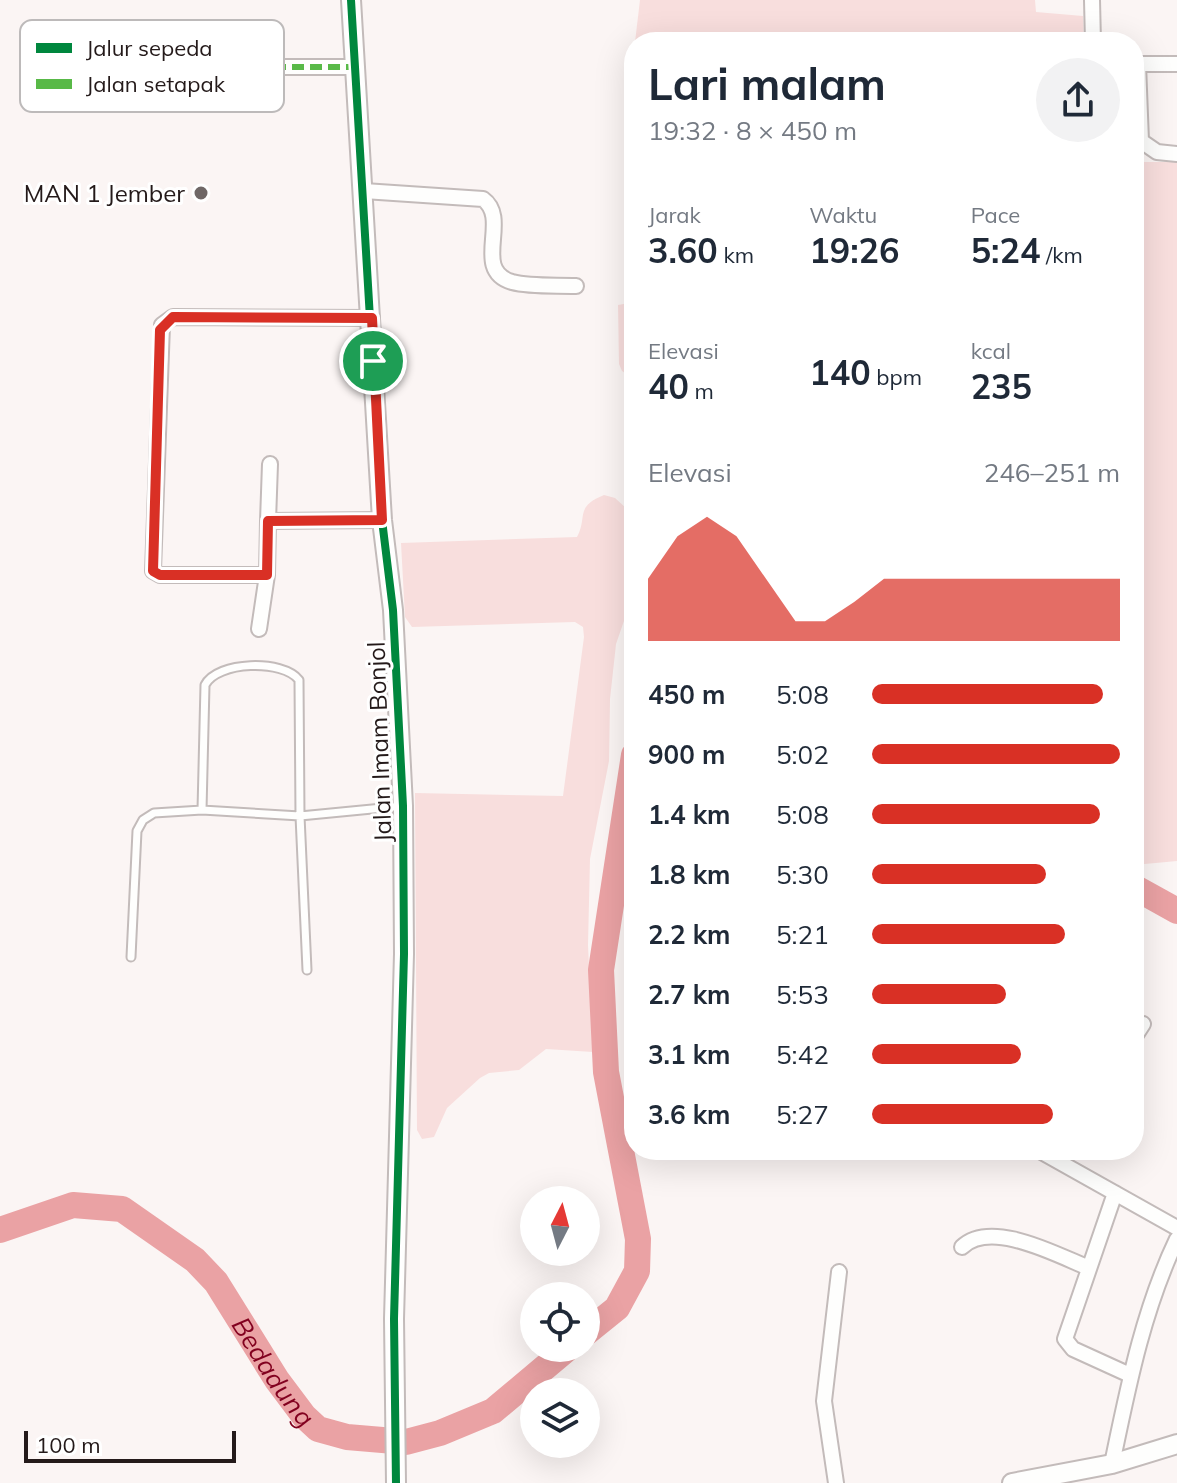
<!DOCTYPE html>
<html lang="id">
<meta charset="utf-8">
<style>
body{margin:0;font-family:Mulish,sans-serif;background:#f2f2f3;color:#1f2937;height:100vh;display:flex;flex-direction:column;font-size:30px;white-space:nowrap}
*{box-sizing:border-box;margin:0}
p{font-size:26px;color:#747a83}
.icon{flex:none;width:44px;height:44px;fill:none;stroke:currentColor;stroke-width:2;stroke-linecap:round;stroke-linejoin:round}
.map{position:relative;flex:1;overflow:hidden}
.sheet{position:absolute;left:624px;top:32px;width:520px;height:1128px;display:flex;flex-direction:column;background:#fff;border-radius:32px;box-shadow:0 8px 32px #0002}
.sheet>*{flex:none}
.needle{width:52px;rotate:6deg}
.tools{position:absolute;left:520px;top:1186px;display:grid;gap:16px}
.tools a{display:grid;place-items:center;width:80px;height:80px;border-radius:50%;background:#fff;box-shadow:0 8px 32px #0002;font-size:40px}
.scale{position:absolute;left:24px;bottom:20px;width:212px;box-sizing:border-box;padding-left:8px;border:4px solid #241a1a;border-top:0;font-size:22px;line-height:28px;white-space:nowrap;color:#241a1a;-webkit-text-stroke:6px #fff;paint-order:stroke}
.pin{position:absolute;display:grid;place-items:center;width:68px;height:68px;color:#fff;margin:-34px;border:4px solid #fff;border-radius:50%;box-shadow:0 2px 8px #0007}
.round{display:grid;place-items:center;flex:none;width:84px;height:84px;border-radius:42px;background:#f2f2f3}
.summary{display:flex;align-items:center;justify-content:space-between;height:136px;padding:0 24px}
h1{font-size:44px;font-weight:700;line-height:60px}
.metrics{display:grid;grid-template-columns:repeat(3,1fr);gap:12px;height:136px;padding:8px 24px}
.metrics div{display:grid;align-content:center}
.metrics b{font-size:34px;font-weight:700}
.metrics small{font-size:22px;font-weight:400}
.metrics p{font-size:22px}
.chart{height:224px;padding:16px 24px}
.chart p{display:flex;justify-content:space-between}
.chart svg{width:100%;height:144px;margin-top:8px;fill:#d93025;opacity:.7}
ul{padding:0 24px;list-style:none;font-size:26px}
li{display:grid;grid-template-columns:128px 96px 1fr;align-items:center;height:60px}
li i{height:20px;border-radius:10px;background:#d93025}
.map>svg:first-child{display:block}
.green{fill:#f8dedd}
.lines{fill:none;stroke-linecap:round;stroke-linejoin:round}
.river{stroke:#eaa2a4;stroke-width:26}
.service-casing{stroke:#c3bbba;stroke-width:11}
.minor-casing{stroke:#c3bbba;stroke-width:18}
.tertiary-casing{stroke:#c3bbba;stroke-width:22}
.service{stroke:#fefefd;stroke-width:7}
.minor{stroke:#fefefd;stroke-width:14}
.tertiary{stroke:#fefefd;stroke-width:18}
.quiet{stroke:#58b947;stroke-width:6;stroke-dasharray:12 6;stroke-linecap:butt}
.cycleway-casing{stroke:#fff;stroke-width:13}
.cycleway{stroke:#00873e;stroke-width:8}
.route-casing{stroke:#fff;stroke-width:16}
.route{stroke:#d93025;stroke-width:10}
.poi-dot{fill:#6f6766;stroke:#fff;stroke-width:3}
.labels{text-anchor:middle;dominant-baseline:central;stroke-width:6;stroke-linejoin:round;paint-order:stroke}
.poi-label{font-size:24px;fill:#241a1a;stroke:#fff;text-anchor:end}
.street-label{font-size:24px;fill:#241a1a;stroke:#fff}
.water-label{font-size:26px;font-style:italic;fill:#82011f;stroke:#fff}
.key{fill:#fff;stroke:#bdbaba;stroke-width:2}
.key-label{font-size:22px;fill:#241a1a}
</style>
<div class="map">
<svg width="1177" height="1483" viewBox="0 0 1177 1483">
<rect width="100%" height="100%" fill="#fbf5f4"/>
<path class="green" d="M640,0H1035L1036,12L1083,16L1084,42H635Z
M634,46V201C617,154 627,94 634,46Z
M1134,162H1177V861L1134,865Z
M634,302V379L622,371L619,364L618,305Z
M604,495L615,498L626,508L634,526V592L616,644L610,699L609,761L590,859L588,945L593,1052L546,1049L519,1070L489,1073L480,1078L447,1108L434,1137L422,1139L417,1130L415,793L563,796L584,637L583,627L575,622L412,627L405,617L401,543L577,537C588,517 574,507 604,495Z"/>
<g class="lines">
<g class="river">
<path d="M1134,887L1177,911"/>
<path id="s1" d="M0,1230L73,1205L122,1209L195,1260L216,1282L277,1380L304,1416L318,1429L347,1437L406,1442L440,1433L493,1411L568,1348"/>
<path d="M586,1333L617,1308L637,1271L638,1239L606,1072L601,970L634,755"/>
</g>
<defs>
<path id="service" d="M202,810L205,685C217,661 283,659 299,680L300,816L307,970
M131,957L137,831L143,820L154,813L202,810L300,816L403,806"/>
<path id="minor" d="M1092,0L1093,42
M1134,64H1177
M1138,64L1141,141L1157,152L1177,154
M220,67H355
M364,191L483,199C511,219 471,270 512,282C531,287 556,285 576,286
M372,318L173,317L162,325L153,571L160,575H267L268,521L382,520
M268,521L270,464
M259,629L267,575
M1134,1038L1143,1024
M1038,1150L1177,1228
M1115,1193L1065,1339L1073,1349L1130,1375
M962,1247C991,1219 1057,1255 1089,1268
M1112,1464C1128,1387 1143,1310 1177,1239
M836,1483L824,1401L839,1272"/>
<path id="tertiary" d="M351,0L382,520L393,610L403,806L404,954L394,1319L396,1483
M1012,1483L1112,1464L1177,1444"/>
</defs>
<use href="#service" class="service-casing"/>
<use href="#minor" class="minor-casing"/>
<use href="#tertiary" class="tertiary-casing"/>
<use href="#service" class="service"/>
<use href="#minor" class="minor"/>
<use href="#tertiary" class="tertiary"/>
<path class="quiet" d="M220,67H355"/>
<defs>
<path id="cycleway" d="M351,0L382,520L393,610L403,806L404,954L394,1319L396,1483
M372,318L173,317L162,325L153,571L160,575H267L268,521L382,520"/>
</defs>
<use href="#cycleway" class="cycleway-casing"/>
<use href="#cycleway" class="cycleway"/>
</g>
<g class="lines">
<defs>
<path id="route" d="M173,317L372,318L382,520L268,521L267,575H160L153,571L160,330Z"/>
</defs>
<use href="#route" class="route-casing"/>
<use href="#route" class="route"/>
</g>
<circle class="poi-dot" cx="201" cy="193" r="8"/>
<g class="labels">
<g class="poi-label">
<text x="185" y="193">MAN 1 Jember</text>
</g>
<g class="street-label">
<text transform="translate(379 742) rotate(-92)">Jalan Imam Bonjol</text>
</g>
<g class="water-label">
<text stroke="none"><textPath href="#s1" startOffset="352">Bedadung</textPath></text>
</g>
</g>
<rect x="20" y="20" width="264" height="92" rx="12" class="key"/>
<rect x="36" y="43" width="36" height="10" fill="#00873e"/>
<rect x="36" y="79" width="36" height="10" fill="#58b947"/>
<g class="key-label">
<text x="86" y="56">Jalur sepeda</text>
<text x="86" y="92">Jalan setapak</text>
</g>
</svg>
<div class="tools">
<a><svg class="needle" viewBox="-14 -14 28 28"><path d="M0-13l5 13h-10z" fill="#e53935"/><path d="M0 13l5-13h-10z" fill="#747a83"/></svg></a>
<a><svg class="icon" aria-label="locate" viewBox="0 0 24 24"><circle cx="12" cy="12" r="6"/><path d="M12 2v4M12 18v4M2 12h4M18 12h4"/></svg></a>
<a><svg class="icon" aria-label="layers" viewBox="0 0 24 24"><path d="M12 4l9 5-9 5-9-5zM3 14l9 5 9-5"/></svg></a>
</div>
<div class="scale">100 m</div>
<div class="pin" style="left:373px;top:361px;background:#1e9e55"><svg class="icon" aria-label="arrive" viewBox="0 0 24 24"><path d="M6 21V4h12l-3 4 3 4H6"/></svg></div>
<section class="sheet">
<div class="summary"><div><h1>Lari malam</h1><p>19:32 · 8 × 450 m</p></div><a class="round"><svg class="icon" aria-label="share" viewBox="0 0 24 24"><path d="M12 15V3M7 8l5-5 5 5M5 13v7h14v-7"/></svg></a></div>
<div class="metrics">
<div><p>Jarak</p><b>3.60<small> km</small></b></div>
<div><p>Waktu</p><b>19:26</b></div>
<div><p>Pace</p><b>5:24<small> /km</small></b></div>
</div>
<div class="metrics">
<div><p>Elevasi</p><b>40<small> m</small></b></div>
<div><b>140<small> bpm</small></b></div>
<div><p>kcal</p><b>235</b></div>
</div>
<div class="chart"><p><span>Elevasi</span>246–251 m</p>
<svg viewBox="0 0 160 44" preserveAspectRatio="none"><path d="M0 44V25L10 12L20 6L30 12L40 25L50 38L60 38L70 32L80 25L90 25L100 25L110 25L120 25L130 25L140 25L150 25L160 25V44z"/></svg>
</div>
<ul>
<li><b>450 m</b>5:08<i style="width:93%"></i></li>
<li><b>900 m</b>5:02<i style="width:100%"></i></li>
<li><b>1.4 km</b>5:08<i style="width:92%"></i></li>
<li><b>1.8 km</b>5:30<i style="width:70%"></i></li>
<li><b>2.2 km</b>5:21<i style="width:78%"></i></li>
<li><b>2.7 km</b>5:53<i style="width:54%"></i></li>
<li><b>3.1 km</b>5:42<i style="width:60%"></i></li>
<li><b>3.6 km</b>5:27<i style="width:73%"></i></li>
</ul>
</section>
</div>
